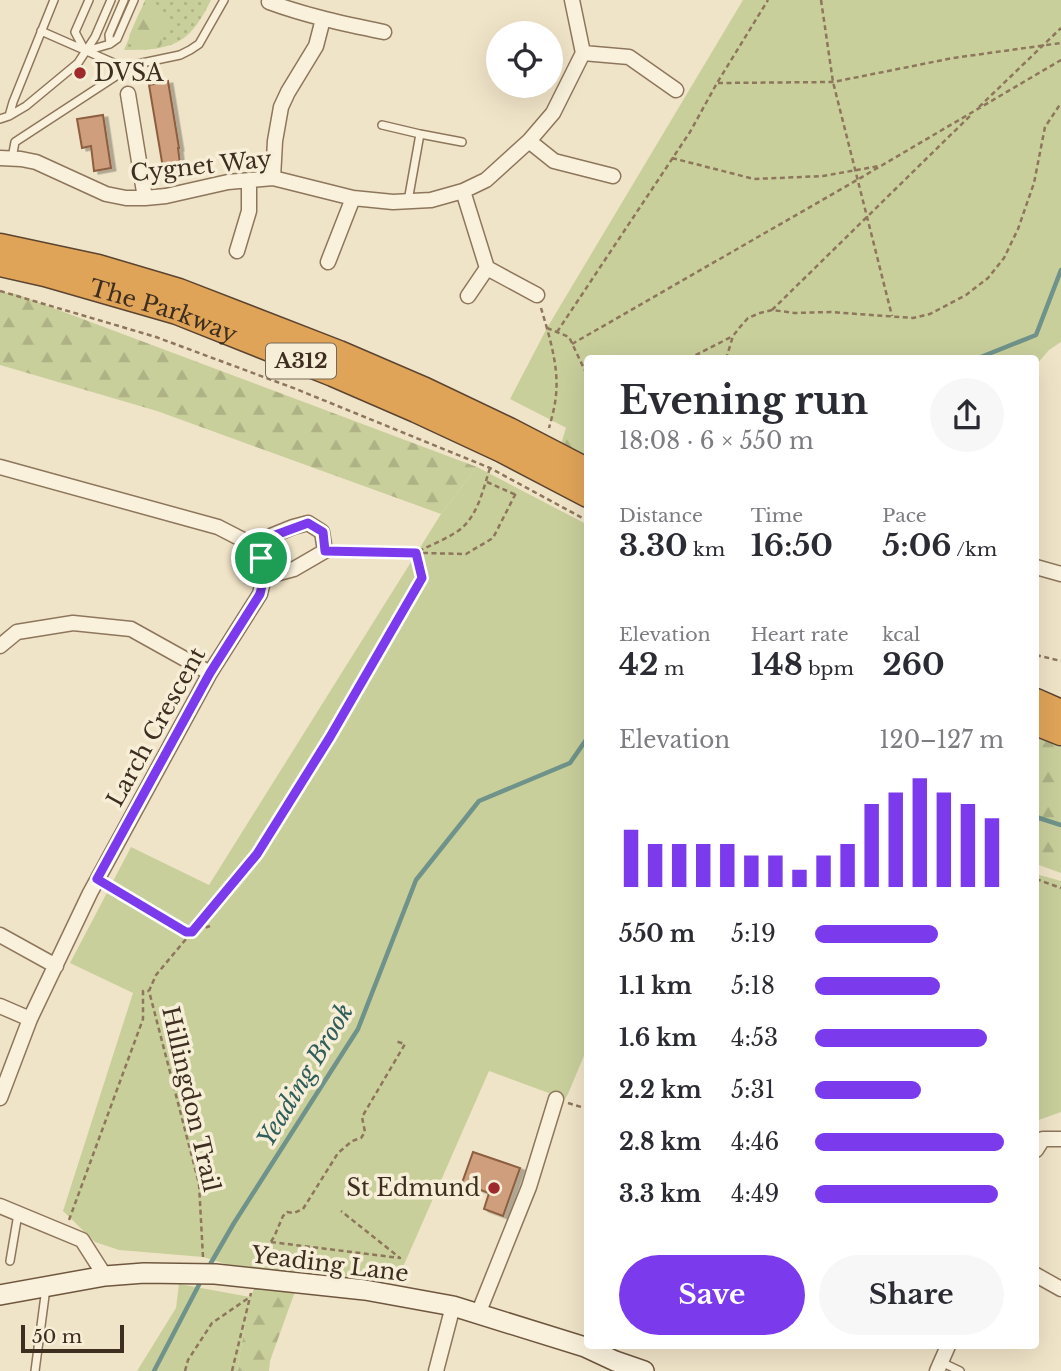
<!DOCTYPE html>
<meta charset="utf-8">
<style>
body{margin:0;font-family:"Libre Baskerville",serif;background:#f7f7f7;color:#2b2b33;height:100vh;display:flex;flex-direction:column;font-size:26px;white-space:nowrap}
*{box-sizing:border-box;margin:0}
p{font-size:23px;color:#7c7c81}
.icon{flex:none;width:38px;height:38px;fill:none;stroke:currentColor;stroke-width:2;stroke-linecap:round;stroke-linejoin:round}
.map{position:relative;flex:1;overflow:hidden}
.side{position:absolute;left:584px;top:355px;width:455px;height:994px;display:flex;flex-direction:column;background:#fff;border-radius:7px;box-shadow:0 7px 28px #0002}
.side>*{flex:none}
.tools{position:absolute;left:486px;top:21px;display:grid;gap:14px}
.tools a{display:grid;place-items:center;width:77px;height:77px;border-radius:50%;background:#fff;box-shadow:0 7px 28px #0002;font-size:35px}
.scale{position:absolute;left:21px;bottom:18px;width:103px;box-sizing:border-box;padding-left:7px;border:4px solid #3d2e20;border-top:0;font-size:19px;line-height:24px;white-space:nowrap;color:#3d2e20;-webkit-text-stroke:5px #f7eed8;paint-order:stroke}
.pin{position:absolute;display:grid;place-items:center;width:60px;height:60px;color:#fff;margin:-30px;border:4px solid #fff;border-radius:50%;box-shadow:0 2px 7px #0007}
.round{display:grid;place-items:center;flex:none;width:74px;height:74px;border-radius:37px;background:#f7f7f7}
.headline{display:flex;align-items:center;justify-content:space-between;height:119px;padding:0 35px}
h1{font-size:38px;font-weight:700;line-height:52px}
.stats{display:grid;grid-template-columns:repeat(3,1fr);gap:10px;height:119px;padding:7px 35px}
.stats div{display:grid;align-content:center}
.stats b{font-size:30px;font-weight:700}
.stats small{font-size:19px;font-weight:400}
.stats p{font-size:19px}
.chart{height:196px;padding:14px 35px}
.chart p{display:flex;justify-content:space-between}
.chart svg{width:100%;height:126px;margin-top:7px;stroke:#7c3aed;stroke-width:6}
.cta{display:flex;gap:14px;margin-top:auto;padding:14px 35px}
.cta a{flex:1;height:80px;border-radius:42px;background:#7c3aed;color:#fff;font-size:28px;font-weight:700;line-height:80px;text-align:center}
.cta a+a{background:#f7f7f7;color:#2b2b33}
ul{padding:0 35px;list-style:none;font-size:23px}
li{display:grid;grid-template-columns:112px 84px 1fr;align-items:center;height:52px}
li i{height:18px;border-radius:9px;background:#7c3aed}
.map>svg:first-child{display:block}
.grass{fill:url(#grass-dots)}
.forest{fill:url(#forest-firs)}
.green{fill:#c9cf9b}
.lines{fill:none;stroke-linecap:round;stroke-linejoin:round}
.stream{stroke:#6f938a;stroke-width:4.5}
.building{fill:#cf9f7d;stroke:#8d5f41;stroke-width:2;filter:url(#shadow)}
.lane-casing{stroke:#8d765c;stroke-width:10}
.street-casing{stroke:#8d765c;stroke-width:17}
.secondary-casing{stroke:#6f573f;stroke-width:22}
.highway-casing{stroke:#5b4430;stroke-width:27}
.path{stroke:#8d765c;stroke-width:2.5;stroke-dasharray:5 3.5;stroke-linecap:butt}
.lane{stroke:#faf1dc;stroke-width:7}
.street{stroke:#faf1dc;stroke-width:14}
.secondary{stroke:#faf1dc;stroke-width:19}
.highway{stroke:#e0a458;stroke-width:24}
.route-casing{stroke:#fff;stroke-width:14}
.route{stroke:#7c3aed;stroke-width:9}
.poi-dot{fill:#9e2a2b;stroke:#f7eed8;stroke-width:2.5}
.labels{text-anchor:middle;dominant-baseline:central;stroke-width:7;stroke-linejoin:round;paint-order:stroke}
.shield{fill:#f7eed8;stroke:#756857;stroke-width:2}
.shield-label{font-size:21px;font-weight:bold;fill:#3d2e20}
.poi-label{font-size:23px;fill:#3d2e20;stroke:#f7eed8;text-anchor:start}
.street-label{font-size:23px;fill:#3d2e20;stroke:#f7eed8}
.water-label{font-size:24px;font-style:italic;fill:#2f5d5a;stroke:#f7eed8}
</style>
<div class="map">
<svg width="1061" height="1371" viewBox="0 0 1061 1371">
<defs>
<pattern id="grass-dots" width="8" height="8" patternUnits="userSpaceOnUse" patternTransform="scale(1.75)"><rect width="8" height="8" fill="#c9cf9b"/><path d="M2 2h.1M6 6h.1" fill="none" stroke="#aeb285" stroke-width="1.8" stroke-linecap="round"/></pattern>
<pattern id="forest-firs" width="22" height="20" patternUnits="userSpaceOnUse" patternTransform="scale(1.75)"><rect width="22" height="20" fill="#c9cf9b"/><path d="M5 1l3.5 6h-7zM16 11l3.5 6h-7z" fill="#aeb285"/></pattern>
<filter id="shadow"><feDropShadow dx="4.5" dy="2.5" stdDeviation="0" flood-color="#0004"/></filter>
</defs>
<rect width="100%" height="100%" fill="#f0e4c8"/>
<path class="grass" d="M145,0H211C189,45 173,50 124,50Z"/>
<path class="forest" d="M152,8L156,13H165L171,22L169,36L161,37L162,44L159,48L144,50L134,44L129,36L140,11Z
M0,292L16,294L477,467L441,514L157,411L0,365Z
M588,423V464L560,447L566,428L571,425Z
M1036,736L1061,747V873L1036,864Z
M258,1282L298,1283L270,1361L269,1371H237L250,1297Z"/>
<path class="green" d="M743,0H1061V342L1049,350L1036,365V359H588V439L510,399L547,328Z
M477,467L588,525V1046L568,1094L565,1099L489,1071L396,1283L226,1264L203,1257L119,1250L95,1242L63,1211L133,993L70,963L131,847L209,885L441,514Z
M1036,874L1061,881V1112L1036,1121Z
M179,1284L250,1297L237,1371H137L176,1308Z"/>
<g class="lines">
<path class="stream" d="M976,359L1036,335L1061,270
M1036,817L1061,825
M208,1268L234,1223L358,1029L416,880L479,801L570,763L588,737
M154,1371L202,1279"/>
</g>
<path class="building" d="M168,81L179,148H178L181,172L164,174L149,85Z
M103,115L111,168L94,171L91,146L82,148L77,119Z
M473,1152L520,1168L503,1216L484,1209L489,1193L462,1183Z"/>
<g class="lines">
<defs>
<path id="lane" d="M41,31L123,67L180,55L190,50L199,44L224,0
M110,44L117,39L134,0
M85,51L75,32L89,0
M86,51L110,44L109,35L124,0
M9,116L13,102L54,0
M0,119L9,116L26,106L78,63L95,37L111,0
M382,125L420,134L408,201
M420,134L462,142
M12,158L15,142L116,76L123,67
M10,1261L18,1214
M941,1362L960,1371
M35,1371L46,1288"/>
<path id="street" d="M269,2C307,16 345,24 384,32
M583,53L629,57L676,90
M128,94L145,198
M529,141L554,161L613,176
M0,158L21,159L36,162L106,194L126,198H145L166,196L228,182L273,178L353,198L393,202L431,200L463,191L486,180L529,141L553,113L583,53L572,0
M273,178L275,141L281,107L288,92L316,46L323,19
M463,191L487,268L468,296
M237,251L249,211V180
M328,262L353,198
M487,268L537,295
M0,467L218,527L251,544L262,558L264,577L260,594L210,673L90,893L30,1019L0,1098
M251,544L293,527L308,523L322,532L325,551L294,569L264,577
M1036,567L1061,574
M0,646L17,632L73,623L131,629L210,673
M0,935L56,966
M0,1006L30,1019
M1036,1150L1043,1139H1061
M0,1206L82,1240L105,1276
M1036,1275L1061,1289
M478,1314L529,1187L556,1099
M436,1371L453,1306
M937,1371L948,1346"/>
<path id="secondary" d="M0,1295L105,1276L144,1273L215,1274L365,1290L453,1306L585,1347L615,1361L644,1371"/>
<g id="highway">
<path d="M0,246L98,267L179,291L339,353L425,390L509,430L588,471"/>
<path id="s1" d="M0,264L45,274L177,312L333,374L416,410L502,450L588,495"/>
<path d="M1036,701L1061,712"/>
<path d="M1036,723L1061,733"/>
</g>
</defs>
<use href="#lane" class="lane-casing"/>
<use href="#street" class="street-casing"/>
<use href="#secondary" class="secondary-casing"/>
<use href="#highway" class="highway-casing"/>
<path class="path" d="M821,0L833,82L892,316
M718,83L833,82L953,58L1061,43
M979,107L1061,28
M672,158L754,179L823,176L879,166
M0,291L156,337L296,389L490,468L588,521
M541,308C549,335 559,366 556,395C555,406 552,417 549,428
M772,310L972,114
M547,328L569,337L588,377
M557,332L690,132L717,83L768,0
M572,344L857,180L1061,60
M688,359L733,336
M726,359L733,336L740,327L748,318L760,313L772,310L795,313L831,312L913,318L930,314L966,295L988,278L1004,258L1018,229L1034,183L1045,127L1061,103
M487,482L516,495
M338,551L466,554L493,538L517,491
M419,551C431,545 446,539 458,531C478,517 483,489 490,468
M1036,655L1061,661
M1036,879L1061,888
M109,885L186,932H192L210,926
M568,1103L588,1109
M69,1220L143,1019V991H149
M271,1242L400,1258L341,1211
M203,1257L199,1184L149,991L156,975L257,854L330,737L422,578L416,553
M257,1263L274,1237L283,1216L287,1212L294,1213L303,1209L338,1153L352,1141L361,1138L365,1132L362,1117L405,1044L395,1041
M185,1371L188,1360L212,1323L250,1297L251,1293
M232,1371L250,1297"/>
<use href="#lane" class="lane"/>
<use href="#street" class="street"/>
<use href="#secondary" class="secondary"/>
<use href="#highway" class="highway"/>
</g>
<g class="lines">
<defs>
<path id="route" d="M308,523L323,532L325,551L416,553L422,578L330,737L257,854L192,932H186L97,879L210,673L260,594L264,577L261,558L251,544Z"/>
</defs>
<use href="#route" class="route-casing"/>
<use href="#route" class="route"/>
</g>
<g class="poi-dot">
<circle cx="80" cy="73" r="7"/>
<circle cx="494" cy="1188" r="7"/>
</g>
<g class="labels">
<rect class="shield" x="266" y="343.5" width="70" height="35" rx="5"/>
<g class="shield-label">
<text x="301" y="361">A312</text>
</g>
<g class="poi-label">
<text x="94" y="73">DVSA</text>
<text x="480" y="1188" text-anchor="end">St Edmund</text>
</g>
<g class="street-label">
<text transform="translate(201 166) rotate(-6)">Cygnet Way</text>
<text stroke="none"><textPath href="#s1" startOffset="170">The Parkway</textPath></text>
<text transform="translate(156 727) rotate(-61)">Larch Crescent</text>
<text transform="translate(191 1099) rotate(77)">Hillingdon Trail</text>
<text transform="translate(330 1264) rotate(7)">Yeading Lane</text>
</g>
<g class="water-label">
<text transform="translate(305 1075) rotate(-59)">Yeading Brook</text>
</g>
</g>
</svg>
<div class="tools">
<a><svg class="icon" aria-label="locate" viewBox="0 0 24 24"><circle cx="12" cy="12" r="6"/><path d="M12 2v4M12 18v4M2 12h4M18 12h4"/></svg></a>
</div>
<div class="scale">50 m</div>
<div class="pin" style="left:261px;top:558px;background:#1e9e55"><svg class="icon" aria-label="arrive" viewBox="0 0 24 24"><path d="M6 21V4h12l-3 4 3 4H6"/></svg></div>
<section class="side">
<div class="headline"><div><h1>Evening run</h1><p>18:08 · 6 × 550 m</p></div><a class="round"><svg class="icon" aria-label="share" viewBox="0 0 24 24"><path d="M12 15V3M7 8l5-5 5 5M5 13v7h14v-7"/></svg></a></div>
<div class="stats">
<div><p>Distance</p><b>3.30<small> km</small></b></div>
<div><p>Time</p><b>16:50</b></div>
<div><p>Pace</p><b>5:06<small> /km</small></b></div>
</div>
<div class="stats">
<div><p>Elevation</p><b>42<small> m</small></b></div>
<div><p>Heart rate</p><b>148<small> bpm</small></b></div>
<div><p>kcal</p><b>260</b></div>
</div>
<div class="chart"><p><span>Elevation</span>120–127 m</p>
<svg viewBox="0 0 160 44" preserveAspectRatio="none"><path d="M5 44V24M15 44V29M25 44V29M35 44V29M45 44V29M55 44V33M65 44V33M75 44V38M85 44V33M95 44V29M105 44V15M115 44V11M125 44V6M135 44V11M145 44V15M155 44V20"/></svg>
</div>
<ul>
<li><b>550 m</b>5:19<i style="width:65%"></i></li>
<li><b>1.1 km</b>5:18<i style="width:66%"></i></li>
<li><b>1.6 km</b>4:53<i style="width:91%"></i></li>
<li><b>2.2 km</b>5:31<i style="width:56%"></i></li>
<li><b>2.8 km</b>4:46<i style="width:100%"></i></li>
<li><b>3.3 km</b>4:49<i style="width:97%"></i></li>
</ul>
<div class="cta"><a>Save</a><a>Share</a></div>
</section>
</div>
